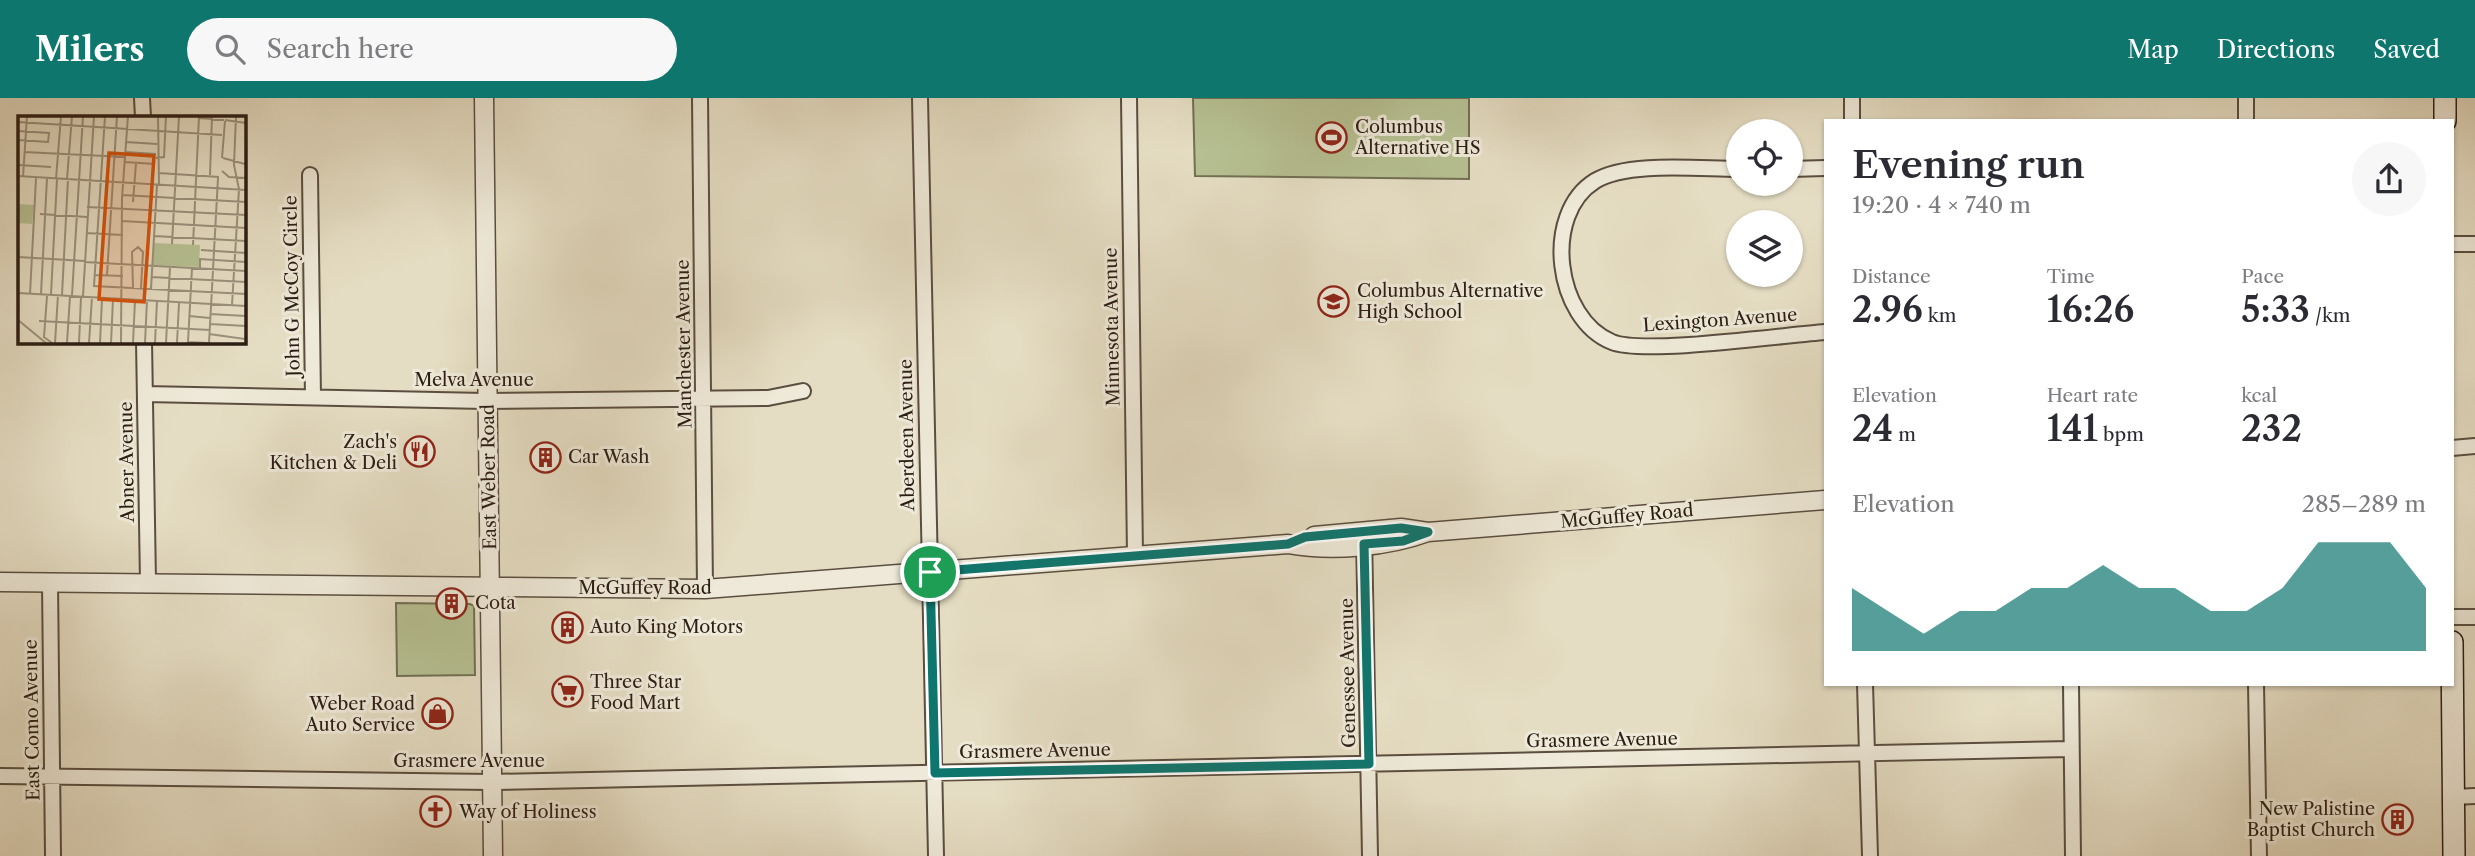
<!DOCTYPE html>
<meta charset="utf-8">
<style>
body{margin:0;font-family:"Libre Caslon Text",serif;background:#f7f7f7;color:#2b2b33;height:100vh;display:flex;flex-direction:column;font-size:26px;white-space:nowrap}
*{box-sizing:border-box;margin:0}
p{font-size:23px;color:#7c7c81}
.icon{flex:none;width:38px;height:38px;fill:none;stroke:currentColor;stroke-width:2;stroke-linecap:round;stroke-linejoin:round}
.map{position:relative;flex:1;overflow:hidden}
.panel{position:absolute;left:1824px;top:21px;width:630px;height:567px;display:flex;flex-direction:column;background:#fff;border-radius:0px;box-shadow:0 2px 5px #0004}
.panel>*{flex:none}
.controls{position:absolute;left:1726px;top:21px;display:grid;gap:14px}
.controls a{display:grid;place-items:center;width:77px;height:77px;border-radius:50%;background:#fff;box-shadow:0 2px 5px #0004;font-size:35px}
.pin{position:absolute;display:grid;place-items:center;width:60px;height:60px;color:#fff;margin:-30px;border:4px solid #fff;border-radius:50%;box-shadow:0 2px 7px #0007}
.round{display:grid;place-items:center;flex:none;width:74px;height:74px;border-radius:37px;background:#f7f7f7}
.overview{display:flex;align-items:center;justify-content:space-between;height:119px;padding:0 28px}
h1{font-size:38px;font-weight:600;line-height:52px}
.figures{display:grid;grid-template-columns:repeat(3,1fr);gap:10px;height:119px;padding:7px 28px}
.figures div{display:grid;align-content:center}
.figures b{font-size:35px;font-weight:600}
.figures small{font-size:19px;font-weight:400}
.figures p{font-size:19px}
.chart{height:196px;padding:14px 28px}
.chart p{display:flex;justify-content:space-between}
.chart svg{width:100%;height:126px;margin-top:7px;fill:#0f766e;opacity:.7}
header{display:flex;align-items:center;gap:42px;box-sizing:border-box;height:98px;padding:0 35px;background:#0f766e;color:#fff}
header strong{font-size:33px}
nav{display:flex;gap:38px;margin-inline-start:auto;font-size:24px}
.search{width:490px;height:63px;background:#f7f7f7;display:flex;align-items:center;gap:18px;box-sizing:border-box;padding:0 24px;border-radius:38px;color:#7c7c81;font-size:26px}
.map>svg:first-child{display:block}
.green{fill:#b6c092;stroke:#726f54;stroke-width:2}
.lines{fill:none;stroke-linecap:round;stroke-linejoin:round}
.minor-casing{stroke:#5b4e40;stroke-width:18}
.tertiary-casing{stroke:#5b4e40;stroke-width:21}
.secondary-casing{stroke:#2d1e15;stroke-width:24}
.minor{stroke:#eee9d8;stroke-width:14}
.tertiary{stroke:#eee9d8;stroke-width:18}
.secondary{stroke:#eee9d8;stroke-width:21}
.route-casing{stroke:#fff;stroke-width:14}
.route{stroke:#0f766e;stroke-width:9}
.labels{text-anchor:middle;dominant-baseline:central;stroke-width:6;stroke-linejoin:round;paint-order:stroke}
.poi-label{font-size:18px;fill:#2d1e15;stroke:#eee9d8;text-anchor:start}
.street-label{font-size:18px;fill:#2d1e15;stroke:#eee9d8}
.inset-road{fill:none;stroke:#9b917d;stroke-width:2}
.view{fill:#d5530d;fill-opacity:0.15;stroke:#d5530d;stroke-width:3.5}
.inset-edge{fill:none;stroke:#2d1e15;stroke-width:3.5}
</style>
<header>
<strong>Milers</strong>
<div class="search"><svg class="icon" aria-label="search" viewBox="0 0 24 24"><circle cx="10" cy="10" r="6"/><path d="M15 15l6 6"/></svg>Search here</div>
<nav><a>Map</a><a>Directions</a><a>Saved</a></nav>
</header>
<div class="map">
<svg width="2475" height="758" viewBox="0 0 2475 758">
<rect width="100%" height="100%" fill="#e5ddc3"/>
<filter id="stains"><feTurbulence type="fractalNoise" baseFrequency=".00286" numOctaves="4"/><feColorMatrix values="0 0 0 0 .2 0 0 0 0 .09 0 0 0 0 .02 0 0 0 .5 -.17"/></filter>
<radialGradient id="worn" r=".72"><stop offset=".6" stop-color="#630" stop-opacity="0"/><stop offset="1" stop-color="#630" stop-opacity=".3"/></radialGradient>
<path class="green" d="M1193,0H1469V81L1195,78Z
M396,505L470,506L474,508L475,577L397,578Z"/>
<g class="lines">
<defs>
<path id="minor" d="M142,0L143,19
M700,0L705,491
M920,0L936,758
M1129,0L1135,457
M1852,0V23
M2246,0V23
M1738,71C1700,71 1627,63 1595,83C1542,116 1555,221 1612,244C1643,257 1784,237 1825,234
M1790,71L1825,70
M310,77L313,299
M2452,146H2475
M144,243L148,484
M145,296L485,303L768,300L803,293
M2452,350L2475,348
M1364,437L1370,758
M50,485L53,758
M2452,519H2475
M1865,586L1870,758
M2071,586L2073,758
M2256,586L2259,758
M0,678L492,684L2071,651
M2454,699L2475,698"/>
<path id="tertiary" d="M484,0L493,758
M1314,438L1401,430L1428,434L1825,402
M0,484L705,491L1288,446C1332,454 1387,449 1428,434"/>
<path id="secondary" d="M2445,0V23
M2452,544L2454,758"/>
</defs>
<use href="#minor" class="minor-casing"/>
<use href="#tertiary" class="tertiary-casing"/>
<use href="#secondary" class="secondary-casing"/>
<use href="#minor" class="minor"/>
<use href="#tertiary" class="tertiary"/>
<use href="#secondary" class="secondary"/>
</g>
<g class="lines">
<defs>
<path id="route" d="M1401,430L1428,434L1403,443L1364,446L1369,666L935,675L930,474L1288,446L1305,439Z"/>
</defs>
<use href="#route" class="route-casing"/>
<use href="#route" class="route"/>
</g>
<defs>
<symbol id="stadium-ring" viewBox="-11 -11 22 22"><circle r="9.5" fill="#eee9d8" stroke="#8f2418" stroke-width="1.5"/><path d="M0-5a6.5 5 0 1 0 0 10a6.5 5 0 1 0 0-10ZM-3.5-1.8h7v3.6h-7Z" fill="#8f2418"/></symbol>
<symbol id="school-ring" viewBox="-11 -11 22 22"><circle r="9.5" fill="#eee9d8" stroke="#8f2418" stroke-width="1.5"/><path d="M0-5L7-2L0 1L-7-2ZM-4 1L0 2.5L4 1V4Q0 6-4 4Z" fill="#8f2418"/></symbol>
<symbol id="restaurant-ring" viewBox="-11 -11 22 22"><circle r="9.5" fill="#eee9d8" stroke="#8f2418" stroke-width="1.5"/><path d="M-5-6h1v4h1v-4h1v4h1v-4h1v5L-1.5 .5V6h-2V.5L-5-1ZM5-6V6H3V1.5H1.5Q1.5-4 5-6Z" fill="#8f2418"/></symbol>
<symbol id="building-ring" viewBox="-11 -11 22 22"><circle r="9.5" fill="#eee9d8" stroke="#8f2418" stroke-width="1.5"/><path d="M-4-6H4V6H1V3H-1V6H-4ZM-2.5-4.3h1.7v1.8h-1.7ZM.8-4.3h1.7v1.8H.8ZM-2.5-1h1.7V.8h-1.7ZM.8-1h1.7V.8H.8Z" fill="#8f2418"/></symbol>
<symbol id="supermarket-ring" viewBox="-11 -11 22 22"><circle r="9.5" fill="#eee9d8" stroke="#8f2418" stroke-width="1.5"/><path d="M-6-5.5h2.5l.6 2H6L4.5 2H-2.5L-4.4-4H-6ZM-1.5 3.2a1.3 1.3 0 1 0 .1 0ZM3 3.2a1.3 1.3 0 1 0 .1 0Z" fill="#8f2418"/></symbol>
<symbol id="shop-ring" viewBox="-11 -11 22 22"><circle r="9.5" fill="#eee9d8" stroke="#8f2418" stroke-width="1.5"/><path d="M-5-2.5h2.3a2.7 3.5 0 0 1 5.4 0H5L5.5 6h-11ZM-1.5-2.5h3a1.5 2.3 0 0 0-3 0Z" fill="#8f2418"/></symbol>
<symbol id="church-ring" viewBox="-11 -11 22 22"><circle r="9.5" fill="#eee9d8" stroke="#8f2418" stroke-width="1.5"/><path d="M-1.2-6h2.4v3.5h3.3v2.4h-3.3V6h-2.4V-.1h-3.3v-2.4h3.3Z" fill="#8f2418"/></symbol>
</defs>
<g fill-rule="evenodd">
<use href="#stadium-ring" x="1314" y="22" width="35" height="35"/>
<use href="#school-ring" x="1316" y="186" width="35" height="35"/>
<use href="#restaurant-ring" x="402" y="336" width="35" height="35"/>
<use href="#building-ring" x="528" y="342" width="35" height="35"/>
<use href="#building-ring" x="434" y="488" width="35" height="35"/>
<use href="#building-ring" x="550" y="512" width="35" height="35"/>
<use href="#supermarket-ring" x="550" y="576" width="35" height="35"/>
<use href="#shop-ring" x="420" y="598" width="35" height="35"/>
<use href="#church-ring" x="418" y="696" width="35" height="35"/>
<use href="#building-ring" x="2380" y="704" width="35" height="35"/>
</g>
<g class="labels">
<g class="poi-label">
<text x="1355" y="29">Columbus<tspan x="1355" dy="21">Alternative HS</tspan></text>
<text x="1357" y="193">Columbus Alternative<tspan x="1357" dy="21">High School</tspan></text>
<text x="397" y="344" text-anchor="end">Zach's<tspan x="397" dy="21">Kitchen &amp; Deli</tspan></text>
<text x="568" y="359">Car Wash</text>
<text x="475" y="505">Cota</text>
<text x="590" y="529">Auto King Motors</text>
<text x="590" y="584">Three Star<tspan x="590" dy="21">Food Mart</tspan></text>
<text x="415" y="606" text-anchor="end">Weber Road<tspan x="415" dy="21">Auto Service</tspan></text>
<text x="2375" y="711" text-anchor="end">New Palistine<tspan x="2375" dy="21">Baptist Church</tspan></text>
<text x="459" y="714">Way of Holiness</text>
</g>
<g class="street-label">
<text transform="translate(292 188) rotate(-91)">John G McCoy Circle</text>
<text transform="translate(1720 222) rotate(-4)">Lexington Avenue</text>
<text transform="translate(1112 229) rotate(-91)">Minnesota Avenue</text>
<text transform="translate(684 246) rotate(-91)">Manchester Avenue</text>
<text x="474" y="282">Melva Avenue</text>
<text transform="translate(907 337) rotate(-91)">Aberdeen Avenue</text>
<text transform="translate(127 364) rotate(-91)">Abner Avenue</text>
<text transform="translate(489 379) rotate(-91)">East Weber Road</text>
<text transform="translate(1627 418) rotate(-5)">McGuffey Road</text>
<text x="645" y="490">McGuffey Road</text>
<text transform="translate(1348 575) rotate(-91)">Genessee Avenue</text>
<text transform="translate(32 622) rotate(-91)">East Como Avenue</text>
<text transform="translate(1602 642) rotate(-1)">Grasmere Avenue</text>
<text transform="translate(1035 653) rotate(-1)">Grasmere Avenue</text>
<text x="469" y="663">Grasmere Avenue</text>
</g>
</g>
<g transform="translate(18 18)">
<rect width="228" height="228" fill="#e5ddc3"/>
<path d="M0,88L16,89L14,108L0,107ZM136,127L182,129L181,151L135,149Z" fill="#b6c092"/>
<path class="inset-road" d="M87,0L76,170L228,178M140,0L141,69M181,2L206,4M207,4L228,7M0,6L204,19M0,15L31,17L30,26L0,24M108,26L139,28M228,28V59M6,36L107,41M107,36L138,38M138,42L146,41L148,0M204,42L207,5M205,42L227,48M107,46L137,48M0,49L33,51M204,55L211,61L228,62M141,57L201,61M192,59L194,0M0,60L228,74M5,61L9,0M38,63L43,0M49,63L54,0M104,79L228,86M115,86L118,47M69,91L228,99M22,98L69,101M104,105L228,112M68,117L105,119M136,120L228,125M154,128L161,0M175,129L181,0M183,134L228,137M0,141L67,145M66,146L228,155M174,152L170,226L190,227M182,152V143L228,146M77,159L105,160M89,159L99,0M133,161L228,166M115,172L114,136L120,131L125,136L123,172M133,173L139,69M0,177L228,190M12,178L18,62M23,178L29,62M33,178L39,63M44,179L50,63M54,179L65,0M29,180L26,221L34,227M65,180L76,0M214,189L221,73L216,49L218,0M192,198L228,200M171,200L192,202M0,204L28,227M21,205L192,214M192,208L228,210M191,218L227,223M37,227L40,179M49,227L52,180M61,227L63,181M71,227L74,181M82,227L84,183M93,227L95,183M103,227L104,82L110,0M115,227L117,184M127,227L129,184M137,227L139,185M148,227L152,151M159,227L161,187M191,227L200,62"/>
<path class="view" d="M91,37L136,40L126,186L81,183Z"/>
<rect width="228" height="228" class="inset-edge"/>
</g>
<rect width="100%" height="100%" filter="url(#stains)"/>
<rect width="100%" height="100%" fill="url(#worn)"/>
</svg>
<div class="controls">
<a><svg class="icon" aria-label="locate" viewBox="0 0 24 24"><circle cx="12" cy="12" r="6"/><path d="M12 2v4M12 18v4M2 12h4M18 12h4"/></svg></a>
<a><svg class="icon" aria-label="layers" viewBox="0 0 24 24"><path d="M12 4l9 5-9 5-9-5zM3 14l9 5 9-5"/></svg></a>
</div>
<div class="pin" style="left:930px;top:474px;background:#1e9e55"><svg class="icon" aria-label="arrive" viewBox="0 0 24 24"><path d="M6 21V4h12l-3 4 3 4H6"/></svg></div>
<section class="panel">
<div class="overview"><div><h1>Evening run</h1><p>19:20 · 4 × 740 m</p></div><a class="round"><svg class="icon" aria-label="share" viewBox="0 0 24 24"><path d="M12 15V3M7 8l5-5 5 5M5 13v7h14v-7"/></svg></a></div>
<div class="figures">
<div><p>Distance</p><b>2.96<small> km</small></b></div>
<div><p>Time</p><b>16:26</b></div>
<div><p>Pace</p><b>5:33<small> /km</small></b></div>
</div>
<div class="figures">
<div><p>Elevation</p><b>24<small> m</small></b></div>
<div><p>Heart rate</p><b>141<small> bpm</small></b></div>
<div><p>kcal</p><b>232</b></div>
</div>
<div class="chart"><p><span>Elevation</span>285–289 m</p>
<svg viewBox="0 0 160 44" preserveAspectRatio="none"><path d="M0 44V22L10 30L20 38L30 30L40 30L50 22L60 22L70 14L80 22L90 22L100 30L110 30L120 22L130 6L140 6L150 6L160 22V44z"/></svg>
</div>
</section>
</div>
